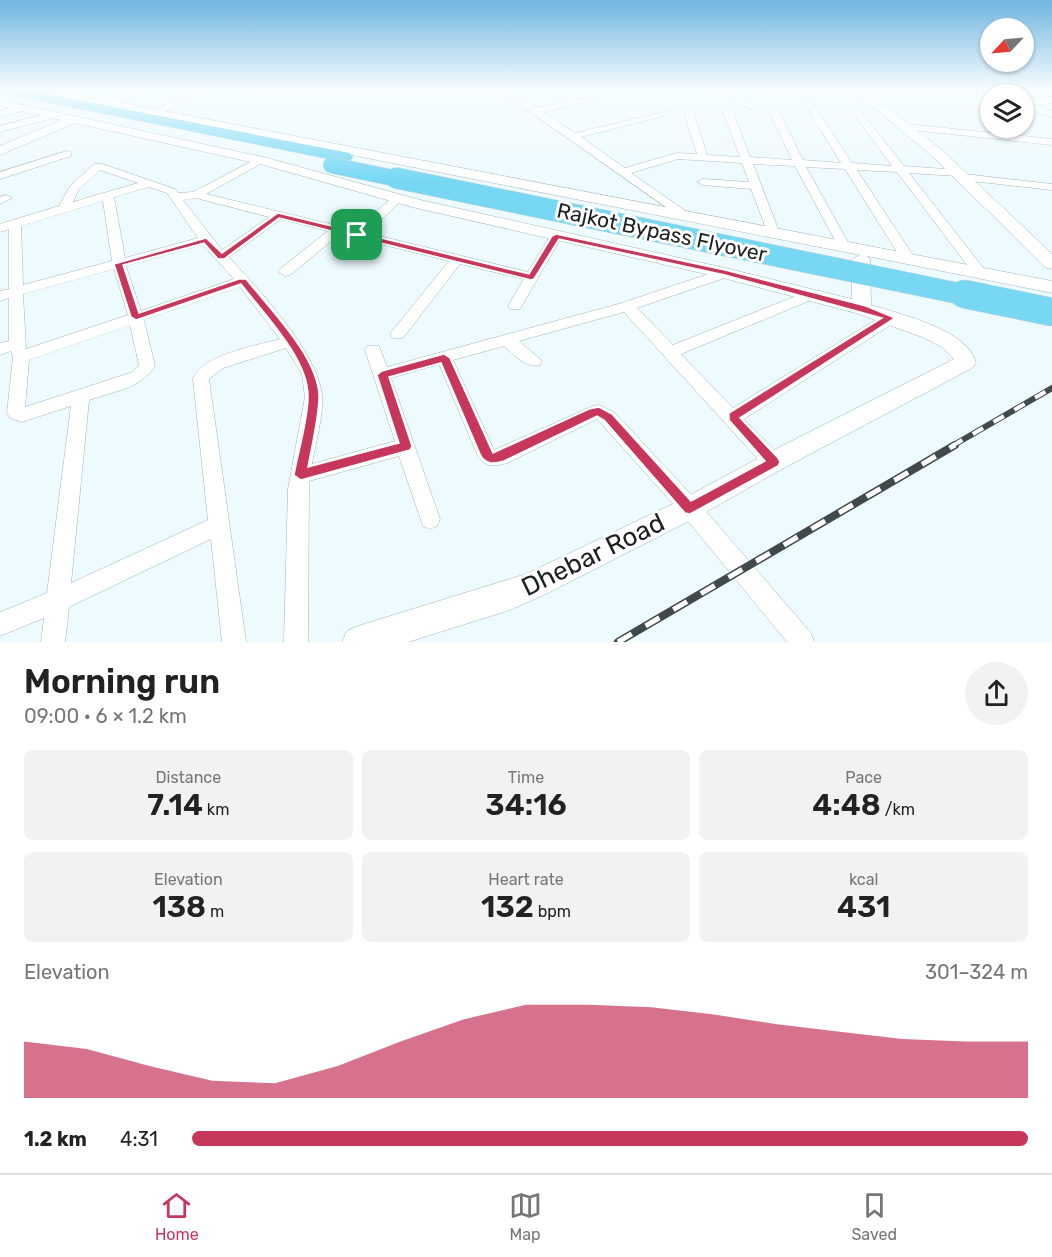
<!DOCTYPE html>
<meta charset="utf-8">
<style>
body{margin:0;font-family:Rubik,sans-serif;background:#f2f2f2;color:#222;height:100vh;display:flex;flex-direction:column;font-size:22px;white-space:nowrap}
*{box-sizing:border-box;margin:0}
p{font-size:20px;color:#767676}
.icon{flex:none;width:33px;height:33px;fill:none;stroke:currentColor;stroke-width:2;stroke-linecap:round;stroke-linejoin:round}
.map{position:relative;height:642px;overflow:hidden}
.details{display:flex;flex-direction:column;background:#fff;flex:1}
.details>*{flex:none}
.needle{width:39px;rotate:244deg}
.tools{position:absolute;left:980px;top:18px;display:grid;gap:12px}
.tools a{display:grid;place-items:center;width:54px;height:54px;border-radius:50%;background:#fff;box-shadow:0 2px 4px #0004;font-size:30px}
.pin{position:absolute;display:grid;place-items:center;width:51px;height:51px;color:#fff;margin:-26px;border-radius:12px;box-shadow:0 3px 9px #0006}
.round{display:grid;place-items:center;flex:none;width:63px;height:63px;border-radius:32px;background:#f2f2f2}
.headline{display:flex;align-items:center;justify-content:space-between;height:102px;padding:0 24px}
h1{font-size:33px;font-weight:600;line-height:45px}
.stats{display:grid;grid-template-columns:repeat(3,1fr);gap:9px;height:102px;padding:6px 24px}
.stats div{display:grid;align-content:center;border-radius:9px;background:#f2f2f2;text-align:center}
.stats b{font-size:30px;font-weight:600}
.stats small{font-size:16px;font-weight:400}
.stats p{font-size:16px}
.chart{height:168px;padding:12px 24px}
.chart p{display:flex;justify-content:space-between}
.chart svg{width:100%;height:108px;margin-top:6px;fill:#c6375b;opacity:.7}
ul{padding:0 24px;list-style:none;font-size:20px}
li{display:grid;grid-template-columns:96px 72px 1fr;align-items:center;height:45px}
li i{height:15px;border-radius:8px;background:#c6375b}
.dock{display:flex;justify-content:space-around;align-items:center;height:84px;border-top:2px solid #e0e0e0;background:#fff;font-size:16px;color:#767676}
.dock a{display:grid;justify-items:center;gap:3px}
.dock .active{color:#c6375b}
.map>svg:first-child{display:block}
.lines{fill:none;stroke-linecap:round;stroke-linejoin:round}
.minor-casing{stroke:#a4b3b8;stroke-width:1}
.tertiary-casing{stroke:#a4b3b8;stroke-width:1}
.trunk-casing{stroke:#d6d7d7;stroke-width:1}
.minor{fill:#fff;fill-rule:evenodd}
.tertiary{fill:#fff;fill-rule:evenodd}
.trunk{fill:#78d8f4;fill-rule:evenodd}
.rail-far1-casing{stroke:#42494c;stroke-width:6}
.rail-casing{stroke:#42494c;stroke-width:8}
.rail-far1{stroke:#fff;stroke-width:4;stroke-dasharray:12;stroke-linecap:butt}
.rail{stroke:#fff;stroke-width:5;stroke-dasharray:16;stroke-linecap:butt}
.trunk-bridge-far2-casing{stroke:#d6d7d7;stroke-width:17;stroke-linecap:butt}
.trunk-bridge-far1-casing{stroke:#d6d7d7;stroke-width:22;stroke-linecap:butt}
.trunk-bridge-casing{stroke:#d6d7d7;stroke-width:29;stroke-linecap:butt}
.trunk-bridge-far2{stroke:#78d8f4;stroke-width:16}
.trunk-bridge-far1{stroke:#78d8f4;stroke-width:21}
.trunk-bridge{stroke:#78d8f4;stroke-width:28}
.route{fill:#c6375b;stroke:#fff;stroke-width:1.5;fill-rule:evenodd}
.labels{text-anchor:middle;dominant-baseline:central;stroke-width:6;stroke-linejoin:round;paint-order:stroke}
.street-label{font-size:21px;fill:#1b2123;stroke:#fff}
.near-street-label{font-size:26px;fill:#1b2123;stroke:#fff}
</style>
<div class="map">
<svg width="1052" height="642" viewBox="0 0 1052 642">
<rect width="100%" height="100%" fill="#edfafe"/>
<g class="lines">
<defs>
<path id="minor" d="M197,90H208L157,115L149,113Z
M264,90H273L267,94Z
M291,90H301L292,96H286V92Z
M397,90H438L417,97Z
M499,90H509L537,108L595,96V100L543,112L575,133L668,111V115L581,137L625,168L677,153L697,154L684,113L689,110L694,113L707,155L740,157L723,112L728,109L733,112L750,157L792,160L769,111L774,108L779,111L803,160L841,163L808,109L812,106L815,107L852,163L892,166L851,110L855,107L858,108L904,166L959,170L964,174L1052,184V190L963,180L958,176L909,173L988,274L981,278L976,277L897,172L857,170L916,260L909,264L902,260L845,169L806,167L850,246L849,249L844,250L838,246L795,166L753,164L780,234L774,238L768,234L751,189L703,185L697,182L703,179L749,182L742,163L678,159L631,173L687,212L689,215L683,219Z
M715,90H725L758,107L751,109Z
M794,90H803L813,101L806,103Z
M877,90H901L864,97L860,94Z
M982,90H994L1002,94H991Z
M1052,97V103L1035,105L1052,111V117L1023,107V101Z
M23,105L26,106V110L0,117V111Z
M990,106V112L984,113L980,110Z
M54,112L59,115L57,117L0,132V126Z
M906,124L1052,139V145L903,129L901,127Z
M67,151L71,152V156L0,179V172Z
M260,157L265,160L264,162L206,194L355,230L393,197L397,196L403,199L401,201L367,233L528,272L552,233H560L562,236L520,309H510L508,306L524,279L460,264L403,338H393L390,334L393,330L449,261L340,234L290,275L285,276L278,272L280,269L328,231L281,219L229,257C258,289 317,351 322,395C324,414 315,444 312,464L395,441L365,350L367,346H379L387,367L622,303L720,270H730L732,273L730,276L637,308L673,345L806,292H816L818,295L816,298L681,354L733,408L885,314H895L897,318L895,322L744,419L780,456L783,462L780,468L773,470L766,468L624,312L519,341L542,361L540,365C526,369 514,354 504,346L453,360L494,450L593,406L599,405L614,412L697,501L811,633L814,642H787L683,515L597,419L507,463C494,467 483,467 477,454L439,364L391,378L440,519L437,526L430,529L423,526L399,456L309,481L308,642H284L288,489L305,397L302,374L286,348L223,368L209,379L246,642H222L211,539L69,607L65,642H41L44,618L0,636V612L47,593L71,406L22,422L10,418L7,413L13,357L11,351L0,355V343L9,341V298L0,301V291L9,289V229L0,232V224L59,206L70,186L94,164H102L175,189L178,193L193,192ZM100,170L138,183L73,202L79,189ZM149,187L167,193L198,238L125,258L114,197ZM196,198L269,217L222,250L183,200ZM103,201L112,261L23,285L21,226ZM203,245L234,279L141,311L126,266ZM114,269L128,315L26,349L23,294ZM240,287L280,339C256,346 203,354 193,379L208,520L71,583L89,400C112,392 142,388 155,366L144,320ZM130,325L139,365L133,372L25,407L29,360Z
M6,195L12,198L0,204V197Z"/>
<path id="tertiary" d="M31,90H53L108,101L134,90H148L122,103L1052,281V293L867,256L870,260L871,305C900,314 969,330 976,363L972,368L782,469L699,516L546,594L510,610L408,642H342L347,631L358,626L526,574L681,500L764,455L954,359L942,347L922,337L856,313L723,278L412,207L264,165L75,123L0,155V146L61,120L0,106V100L267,158L420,200L725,268L852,299V260L860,255L36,93Z
M853,90H865L942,150L1052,254V269L1046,268L932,156Z"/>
<path id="trunk" d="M0,90H27L344,152L350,153L353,157L350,161L344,162L6,94L1,93Z"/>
</defs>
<use href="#minor" class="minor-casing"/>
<use href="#tertiary" class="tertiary-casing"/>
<use href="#trunk" class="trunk-casing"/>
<use href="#minor" class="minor"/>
<use href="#tertiary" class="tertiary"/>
<use href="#trunk" class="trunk"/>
<defs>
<path id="rail-far1" d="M952,446L1052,388"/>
<path id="rail" d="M618,642L955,445"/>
</defs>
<use href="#rail-far1" class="rail-far1-casing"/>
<use href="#rail" class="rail-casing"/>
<use href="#rail-far1" class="rail-far1"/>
<use href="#rail" class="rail"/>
<defs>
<path id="trunk-bridge-far2" d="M331,165L403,180"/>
<path id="trunk-bridge-far1" d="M396,178L971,296"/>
<path id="trunk-bridge" d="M964,294L1052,312"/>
</defs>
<use href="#trunk-bridge-far2" class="trunk-bridge-far2-casing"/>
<use href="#trunk-bridge-far1" class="trunk-bridge-far1-casing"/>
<use href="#trunk-bridge" class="trunk-bridge-casing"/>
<use href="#trunk-bridge-far2" class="trunk-bridge-far2"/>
<use href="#trunk-bridge-far1" class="trunk-bridge-far1"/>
<use href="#trunk-bridge" class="trunk-bridge"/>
</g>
<linearGradient id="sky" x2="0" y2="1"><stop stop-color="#70b5e0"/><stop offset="0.5" stop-color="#f7fdff"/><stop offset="1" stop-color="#f7fdff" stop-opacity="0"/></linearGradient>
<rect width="1052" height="180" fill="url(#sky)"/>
<path class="route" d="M278,213L529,274L552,236L556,234L725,270L866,306L895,318L740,418L778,458L780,462L778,466L690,514L685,513L604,420L597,416L504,461C494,464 485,465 480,454L441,363L389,377L412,446L410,450L301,480L294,475C298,452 308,420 308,397C309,359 263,313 241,284L136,320L131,317L114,264L206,238L222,253ZM279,218L531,280L534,279L559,239L725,275L882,318L729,413V420L765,461L691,501L612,414L599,407L589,409L493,453L450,358L444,354L382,371L377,375L399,443L308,467C312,445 318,421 319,399C321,360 269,308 246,279H239L139,313L123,265L204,243L218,259H224Z"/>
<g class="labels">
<g class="street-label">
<text transform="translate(662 232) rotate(12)">Rajkot Bypass Flyover</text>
</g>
<g class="near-street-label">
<text transform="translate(593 555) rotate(-26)">Dhebar Road</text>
</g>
</g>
</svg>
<div class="tools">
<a><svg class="needle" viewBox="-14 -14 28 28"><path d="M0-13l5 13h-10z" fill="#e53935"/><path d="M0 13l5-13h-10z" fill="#767676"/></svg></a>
<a><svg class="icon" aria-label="layers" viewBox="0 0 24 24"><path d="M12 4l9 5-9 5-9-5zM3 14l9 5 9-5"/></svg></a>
</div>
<div class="pin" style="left:357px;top:235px;background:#1e9e55"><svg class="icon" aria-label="arrive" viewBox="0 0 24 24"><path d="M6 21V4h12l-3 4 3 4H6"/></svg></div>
</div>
<section class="details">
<div class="headline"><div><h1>Morning run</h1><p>09:00 · 6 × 1.2 km</p></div><a class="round"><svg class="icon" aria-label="share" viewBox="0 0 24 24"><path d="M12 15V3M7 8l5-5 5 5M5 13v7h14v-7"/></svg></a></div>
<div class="stats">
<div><p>Distance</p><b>7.14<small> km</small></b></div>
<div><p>Time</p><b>34:16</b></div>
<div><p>Pace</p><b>4:48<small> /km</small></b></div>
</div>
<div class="stats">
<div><p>Elevation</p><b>138<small> m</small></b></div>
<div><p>Heart rate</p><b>132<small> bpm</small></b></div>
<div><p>kcal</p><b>431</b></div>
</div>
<div class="chart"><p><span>Elevation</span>301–324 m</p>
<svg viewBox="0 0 160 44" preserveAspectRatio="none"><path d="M0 44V21L10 24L20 31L30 37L40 38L50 31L60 21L70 12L80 6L90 6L100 7L110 10L120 14L130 17L140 20L150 21L160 21V44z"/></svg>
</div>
<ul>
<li><b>1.2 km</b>4:31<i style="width:100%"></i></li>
</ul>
</section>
<nav class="dock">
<a class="active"><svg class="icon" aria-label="home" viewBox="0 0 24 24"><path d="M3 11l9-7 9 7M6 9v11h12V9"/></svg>Home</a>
<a><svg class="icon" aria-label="map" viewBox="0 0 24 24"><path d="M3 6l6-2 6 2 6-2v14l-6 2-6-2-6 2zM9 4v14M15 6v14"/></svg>Map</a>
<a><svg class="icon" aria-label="saved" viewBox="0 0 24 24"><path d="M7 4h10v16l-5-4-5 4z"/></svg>Saved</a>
</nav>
